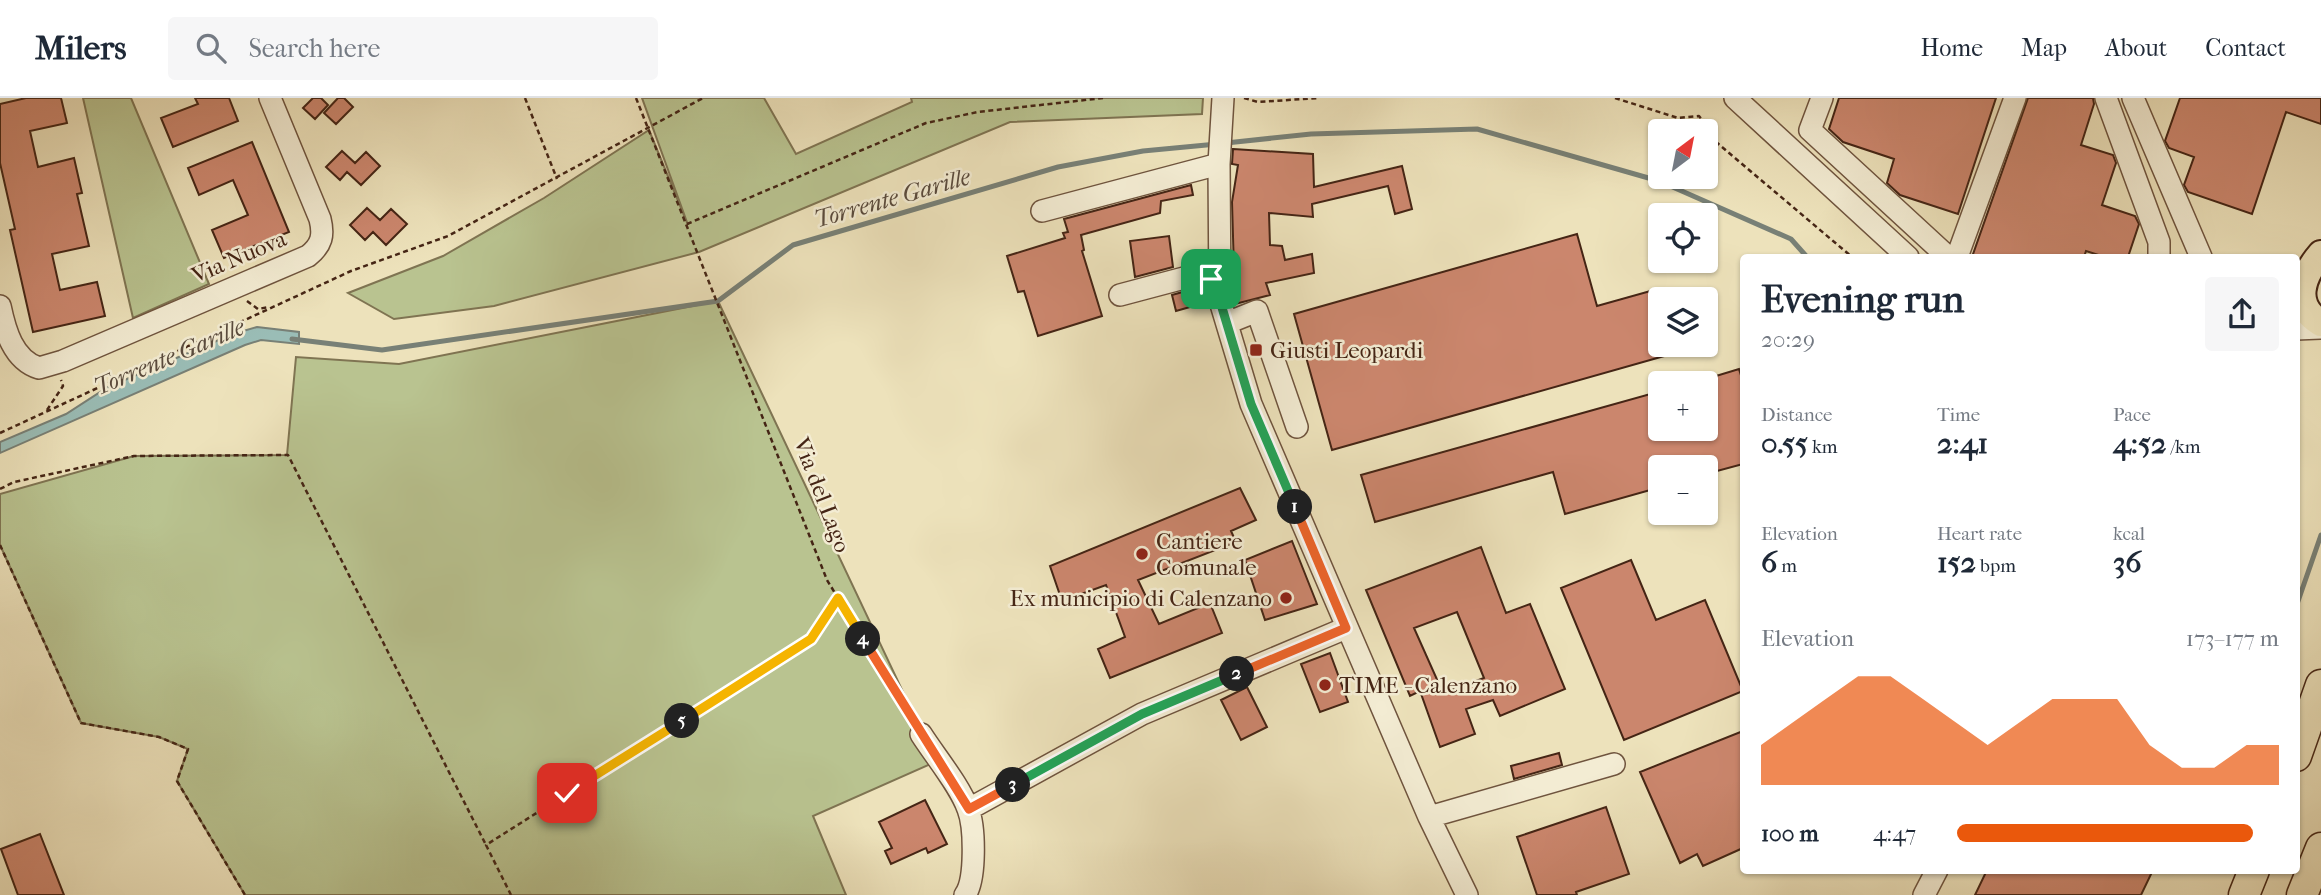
<!DOCTYPE html>
<meta charset="utf-8">
<style>
body{margin:0;font-family:"IM FELL French Canon",serif;background:#f6f6f7;color:#1f2937;height:100vh;display:flex;flex-direction:column;font-size:26px;white-space:nowrap}
*{box-sizing:border-box;margin:0}
p{font-size:23px;color:#747a83}
.icon{flex:none;width:38px;height:38px;fill:none;stroke:currentColor;stroke-width:2;stroke-linecap:round;stroke-linejoin:round}
.map{position:relative;flex:1;overflow:hidden}
.details{position:absolute;left:1740px;top:156px;width:560px;height:620px;display:flex;flex-direction:column;background:#fff;border-radius:7px;box-shadow:0 2px 5px #0004}
.details>*{flex:none}
.needle{width:46px;rotate:32deg}
.controls{position:absolute;left:1648px;top:21px;display:grid;gap:14px}
.controls a{display:grid;place-items:center;width:70px;height:70px;border-radius:7px;background:#fff;box-shadow:0 2px 5px #0004;font-size:35px}
.pin{position:absolute;display:grid;place-items:center;width:60px;height:60px;color:#fff;margin:-30px;border-radius:14px;box-shadow:0 4px 10px #0006}
.km{position:absolute;width:35px;height:35px;margin:-18px;border-radius:50%;background:#222;color:#fff;font-size:19px;line-height:35px;text-align:center}
.round{display:grid;place-items:center;flex:none;width:74px;height:74px;border-radius:7px;background:#f6f6f7}
.overview{display:flex;align-items:center;justify-content:space-between;height:119px;padding:0 21px}
h1{font-size:38px;font-weight:700;line-height:52px}
.figures{display:grid;grid-template-columns:repeat(3,1fr);gap:10px;height:119px;padding:7px 21px}
.figures div{display:grid;align-content:center}
.figures b{font-size:30px;font-weight:700}
.figures small{font-size:19px;font-weight:400}
.figures p{font-size:19px}
.chart{height:196px;padding:14px 21px}
.chart p{display:flex;justify-content:space-between}
.chart svg{width:100%;height:126px;margin-top:7px;fill:#ea580c;opacity:.7}
ul{padding:0 21px;list-style:none;font-size:23px}
li{display:grid;grid-template-columns:112px 84px 1fr;align-items:center;height:52px}
li i{height:18px;border-radius:9px;background:#ea580c}
header{display:flex;align-items:center;gap:42px;box-sizing:border-box;height:98px;padding:0 35px;background:#fff;border-bottom:2px solid #e0e1e3}
header strong{font-size:33px}
nav{display:flex;gap:38px;margin-inline-start:auto;font-size:24px}
.search{width:490px;height:63px;background:#f6f6f7;display:flex;align-items:center;gap:18px;box-sizing:border-box;padding:0 24px;border-radius:7px;color:#747a83;font-size:26px}
.map>svg:first-child{display:block}
.green{fill:#b9c390;stroke:#7f7452;stroke-width:2}
.water{fill:#9abdb6;stroke:#788076;stroke-width:2}
.lines{fill:none;stroke-linecap:round;stroke-linejoin:round}
.stream{stroke:#788076;stroke-width:5}
.building{fill:#cb866d;stroke:#452515;stroke-width:2;fill-rule:evenodd}
.minor-casing{stroke:#6f543e;stroke-width:24}
.major-casing{stroke:#452515;stroke-width:30}
.highway-casing{stroke:#452515;stroke-width:33}
.path{stroke:#452515;stroke-width:2.5;stroke-dasharray:5 3.5;stroke-linecap:butt}
.minor{stroke:#f3ecd3;stroke-width:21}
.major{stroke:#ede2bb;stroke-width:26}
.highway{stroke:#ede2bb;stroke-width:30}
.split-1-casing{stroke:#fff;stroke-width:14}
.split-2-casing{stroke:#fff;stroke-width:14}
.split-3-casing{stroke:#fff;stroke-width:14}
.split-4-casing{stroke:#fff;stroke-width:14}
.split-5-casing{stroke:#fff;stroke-width:14}
.split-6-casing{stroke:#fff;stroke-width:14}
.split-1{stroke:#22a559;stroke-width:9}
.split-2{stroke:#f0652b;stroke-width:9}
.split-3{stroke:#22a559;stroke-width:9}
.split-4{stroke:#f0652b;stroke-width:9}
.split-5{stroke:#f5b400;stroke-width:9}
.split-6{stroke:#f5b400;stroke-width:9}
.poi-dot{fill:#8f2418;stroke:#f3ecd3;stroke-width:2.5}
.labels{text-anchor:middle;dominant-baseline:central;stroke-width:5;stroke-linejoin:round;paint-order:stroke}
.street-label{font-size:23px;fill:#452515;stroke:#f3ecd3}
.poi-label{font-size:23px;fill:#452515;stroke:#f3ecd3;text-anchor:start}
.water-label{font-size:24px;font-style:italic;fill:#5a4b3d;stroke:#f3ecd3}
</style>
<header>
<strong>Milers</strong>
<div class="search"><svg class="icon" aria-label="search" viewBox="0 0 24 24"><circle cx="10" cy="10" r="6"/><path d="M15 15l6 6"/></svg>Search here</div>
<nav><a>Home</a><a>Map</a><a>About</a><a>Contact</a></nav>
</header>
<div class="map">
<svg width="2321" height="797" viewBox="0 0 2321 797">
<rect width="100%" height="100%" fill="#ede2bb"/>
<filter id="stains"><feTurbulence type="fractalNoise" baseFrequency=".00286" numOctaves="4"/><feColorMatrix values="0 0 0 0 .2 0 0 0 0 .09 0 0 0 0 .02 0 0 0 .5 -.17"/></filter>
<radialGradient id="worn" r=".72"><stop offset=".6" stop-color="#630" stop-opacity="0"/><stop offset="1" stop-color="#630" stop-opacity=".3"/></radialGradient>
<path class="green" d="M83,0H131L209,186L133,220Z
M642,0H764L796,56L912,4L911,0H1203L1202,16L1010,24L699,154L494,208L394,221L348,195L443,158L544,100L649,32L688,127Z
M718,203L931,653L933,665L813,718L846,797H245L177,683L188,651L159,639L81,625L0,447V396L134,358L287,357L296,259L399,266Z"/>
<path class="water" d="M257,229L299,234V246L261,242L245,247L0,355V344L66,316L108,289L233,236Z"/>
<g class="lines">
<path class="stream" d="M1226,45L1311,36L1477,31L1659,83L1791,141L1807,159
M292,241L382,252L718,203L793,147L1058,69L1143,53L1217,46
M2296,509L2321,437"/>
</g>
<path class="building" d="M26,0H61L67,25L30,33L38,69L74,60L82,95L77,96L89,148L52,156L60,192L97,184L105,218L33,234L10,132L15,131L0,65V6Z
M195,0H229L238,23L173,49L161,20L198,6Z
M313,0H321L328,7L315,21L303,10Z
M338,0H344L353,9L336,26L324,15Z
M1839,0H1996L1958,116L1900,97L1887,85L1894,61L1843,44L1829,31Z
M2028,0H2093L2094,6L2081,47L2113,57L2116,65L2102,107L2135,118L2139,126L2128,159H2105L2086,153L2084,159H1972Z
M2180,0H2321V26L2286,14L2252,116L2188,94L2184,87L2194,59L2169,50L2165,43Z
M252,44L289,134L224,160L212,132L248,117L233,82L199,97L188,70Z
M1233,51L1313,56L1314,89L1402,68L1412,111L1395,116L1388,88L1312,106L1313,119L1269,115L1270,147L1282,148L1285,162L1312,156L1314,175L1266,185L1270,197L1235,206L1232,104L1238,67L1232,66Z
M342,53L355,65L366,54L380,68L361,87L347,74L340,82L326,69Z
M1191,87L1193,97L1161,103L1160,115L1081,137L1084,152L1082,153L1102,218L1038,238L1024,193L1018,194L1007,158L1065,140L1063,135L1068,134L1064,121Z
M367,110L380,122L391,111L407,126L386,147L373,134L365,142L350,127Z
M1577,136L1597,208L1654,192L1656,201L1661,200V247H1688L1689,251L1332,352L1294,216Z
M1169,138L1173,169L1135,179L1130,143Z
M1186,193H1193L1197,207L1176,213L1172,197Z
M1739,271L1743,284V366L1706,376V369H1661V389L1565,416L1553,374L1375,424L1361,377L1661,293V331H1706V281Z
M1240,390L1256,422L1231,433L1236,444L1138,482L1159,526L1210,505L1222,535L1110,580L1098,551L1125,539L1106,487L1062,503L1050,468Z
M1292,443L1317,506L1265,522L1245,462Z
M1481,449L1506,515L1530,506L1565,591L1500,618L1493,602L1466,611L1475,636L1440,649L1420,593L1410,598L1366,492ZM1457,514L1484,580L1443,595L1414,530Z
M1631,462L1656,522L1705,502L1743,593L1624,642L1561,490Z
M1330,555L1348,604L1320,614L1301,566Z
M1247,589L1267,629L1241,642L1221,602Z
M1743,633V750L1703,768L1697,756L1680,765L1640,674Z
M1559,655L1562,667L1514,681L1511,668Z
M925,702L947,746L928,755L926,750L891,766L885,753L892,750L879,724Z
M1606,709L1629,776L1576,794L1577,797H1537L1517,739Z
M40,736L64,797H18L1,751Z
M1987,772H2153L2141,797H1975Z"/>
<g class="lines">
<defs>
<path id="minor" d="M1223,0L1219,66L1220,203L1251,306L1429,719L1467,797
M1735,0L1908,159
M1822,0L1810,32L1948,159
M2106,0L2159,144V159
M2133,0L2201,159
M1042,113L1219,66
M1957,159L2015,0
M1120,197L1184,180L1220,181
M0,208C5,232 13,262 39,270L63,263L308,158C322,147 324,137 320,121L270,0
M1227,225L1257,213L1297,329
M2296,231L2321,230
M921,636C935,658 960,688 968,711C975,729 976,782 965,797
M969,711L1142,616L1346,530
M1429,719L1614,666
M1924,797L1937,772"/>
<path id="major" d="M2321,156C2302,178 2291,207 2321,225"/>
<path id="highway" d="M2296,658L2321,587
M2244,797L2254,772
M2302,797L2321,750"/>
</defs>
<use href="#minor" class="minor-casing"/>
<use href="#major" class="major-casing"/>
<use href="#highway" class="highway-casing"/>
<path class="path" d="M525,0L557,81
M636,0L827,482L911,619
M1244,0L1258,4L1319,0
M1615,0L1678,20L1699,18L1708,29L1709,38L1852,159
M687,126L926,25L978,14L1103,0
M247,203L258,211L269,209
M47,312L63,288L61,282
M0,335L351,173L448,138L703,0
M0,391L14,384L134,358L288,357L486,747
M0,447L81,625L159,639L188,651L177,683L245,797
M511,797L486,747L811,541L838,500"/>
<use href="#minor" class="minor"/>
<use href="#major" class="major"/>
<use href="#highway" class="highway"/>
</g>
<g class="lines">
<defs>
<path id="split-1" d="M1211,181H1220V203L1251,306L1295,409"/>
<path id="split-2" d="M1237,576L1346,530L1295,409"/>
<path id="split-3" d="M1013,687L1142,616L1237,576"/>
<path id="split-4" d="M863,541L969,711L1013,687"/>
<path id="split-5" d="M682,623L811,541L838,500L863,541"/>
<path id="split-6" d="M567,695L682,623"/>
</defs>
<use href="#split-1" class="split-1-casing"/>
<use href="#split-2" class="split-2-casing"/>
<use href="#split-3" class="split-3-casing"/>
<use href="#split-4" class="split-4-casing"/>
<use href="#split-5" class="split-5-casing"/>
<use href="#split-6" class="split-6-casing"/>
<use href="#split-1" class="split-1"/>
<use href="#split-2" class="split-2"/>
<use href="#split-3" class="split-3"/>
<use href="#split-4" class="split-4"/>
<use href="#split-5" class="split-5"/>
<use href="#split-6" class="split-6"/>
</g>
<g class="poi-dot">
<rect x="1249" y="245" width="14" height="14" rx="3.5"/>
<circle cx="1142" cy="456" r="7"/>
<circle cx="1286" cy="500" r="7"/>
<circle cx="1325" cy="587" r="7"/>
</g>
<g class="labels">
<g class="street-label">
<text transform="translate(239 159) rotate(-23)">Via Nuova</text>
<text transform="translate(822 397) rotate(69)">Via del Lago</text>
</g>
<g class="poi-label">
<text x="1270" y="252">Giusti Leopardi</text>
<text x="1156" y="443">Cantiere<tspan x="1156" dy="26">Comunale</tspan></text>
<text x="1272" y="500" text-anchor="end">Ex municipio di Calenzano</text>
<text x="1339" y="587">TIME - Calenzano</text>
</g>
<g class="water-label">
<text transform="translate(892 100) rotate(-16)">Torrente Garille</text>
<text transform="translate(169 259) rotate(-23)">Torrente Garille</text>
</g>
</g>
<rect width="100%" height="100%" filter="url(#stains)"/>
<rect width="100%" height="100%" fill="url(#worn)"/>
</svg>
<div class="controls">
<a><svg class="needle" viewBox="-14 -14 28 28"><path d="M0-13l5 13h-10z" fill="#e53935"/><path d="M0 13l5-13h-10z" fill="#747a83"/></svg></a>
<a><svg class="icon" aria-label="locate" viewBox="0 0 24 24"><circle cx="12" cy="12" r="6"/><path d="M12 2v4M12 18v4M2 12h4M18 12h4"/></svg></a>
<a><svg class="icon" aria-label="layers" viewBox="0 0 24 24"><path d="M12 4l9 5-9 5-9-5zM3 14l9 5 9-5"/></svg></a>
<a>+</a>
<a>−</a>
</div>
<div class="pin" style="left:1211px;top:181px;background:#1e9e55"><svg class="icon" aria-label="arrive" viewBox="0 0 24 24"><path d="M6 21V4h12l-3 4 3 4H6"/></svg></div>
<div class="pin" style="left:567px;top:695px;background:#d93025"><svg class="icon" aria-label="check" viewBox="0 0 24 24"><path d="M5 12l5 5 9-10"/></svg></div>
<b class="km" style="left:1295px;top:409px">1</b>
<b class="km" style="left:1237px;top:576px">2</b>
<b class="km" style="left:1013px;top:687px">3</b>
<b class="km" style="left:863px;top:541px">4</b>
<b class="km" style="left:682px;top:623px">5</b>
<section class="details">
<div class="overview"><div><h1>Evening run</h1><p>20:29</p></div><a class="round"><svg class="icon" aria-label="share" viewBox="0 0 24 24"><path d="M12 15V3M7 8l5-5 5 5M5 13v7h14v-7"/></svg></a></div>
<div class="figures">
<div><p>Distance</p><b>0.55<small> km</small></b></div>
<div><p>Time</p><b>2:41</b></div>
<div><p>Pace</p><b>4:52<small> /km</small></b></div>
</div>
<div class="figures">
<div><p>Elevation</p><b>6<small> m</small></b></div>
<div><p>Heart rate</p><b>152<small> bpm</small></b></div>
<div><p>kcal</p><b>36</b></div>
</div>
<div class="chart"><p><span>Elevation</span>173–177 m</p>
<svg viewBox="0 0 160 44" preserveAspectRatio="none"><path d="M0 44V30L10 22L20 14L30 6L40 6L50 14L60 22L70 30L80 22L90 14L100 14L110 14L120 30L130 38L140 38L150 30L160 30V44z"/></svg>
</div>
<ul>
<li><b>100 m</b>4:47<i style="width:92%"></i></li>
</ul>
</section>
</div>
